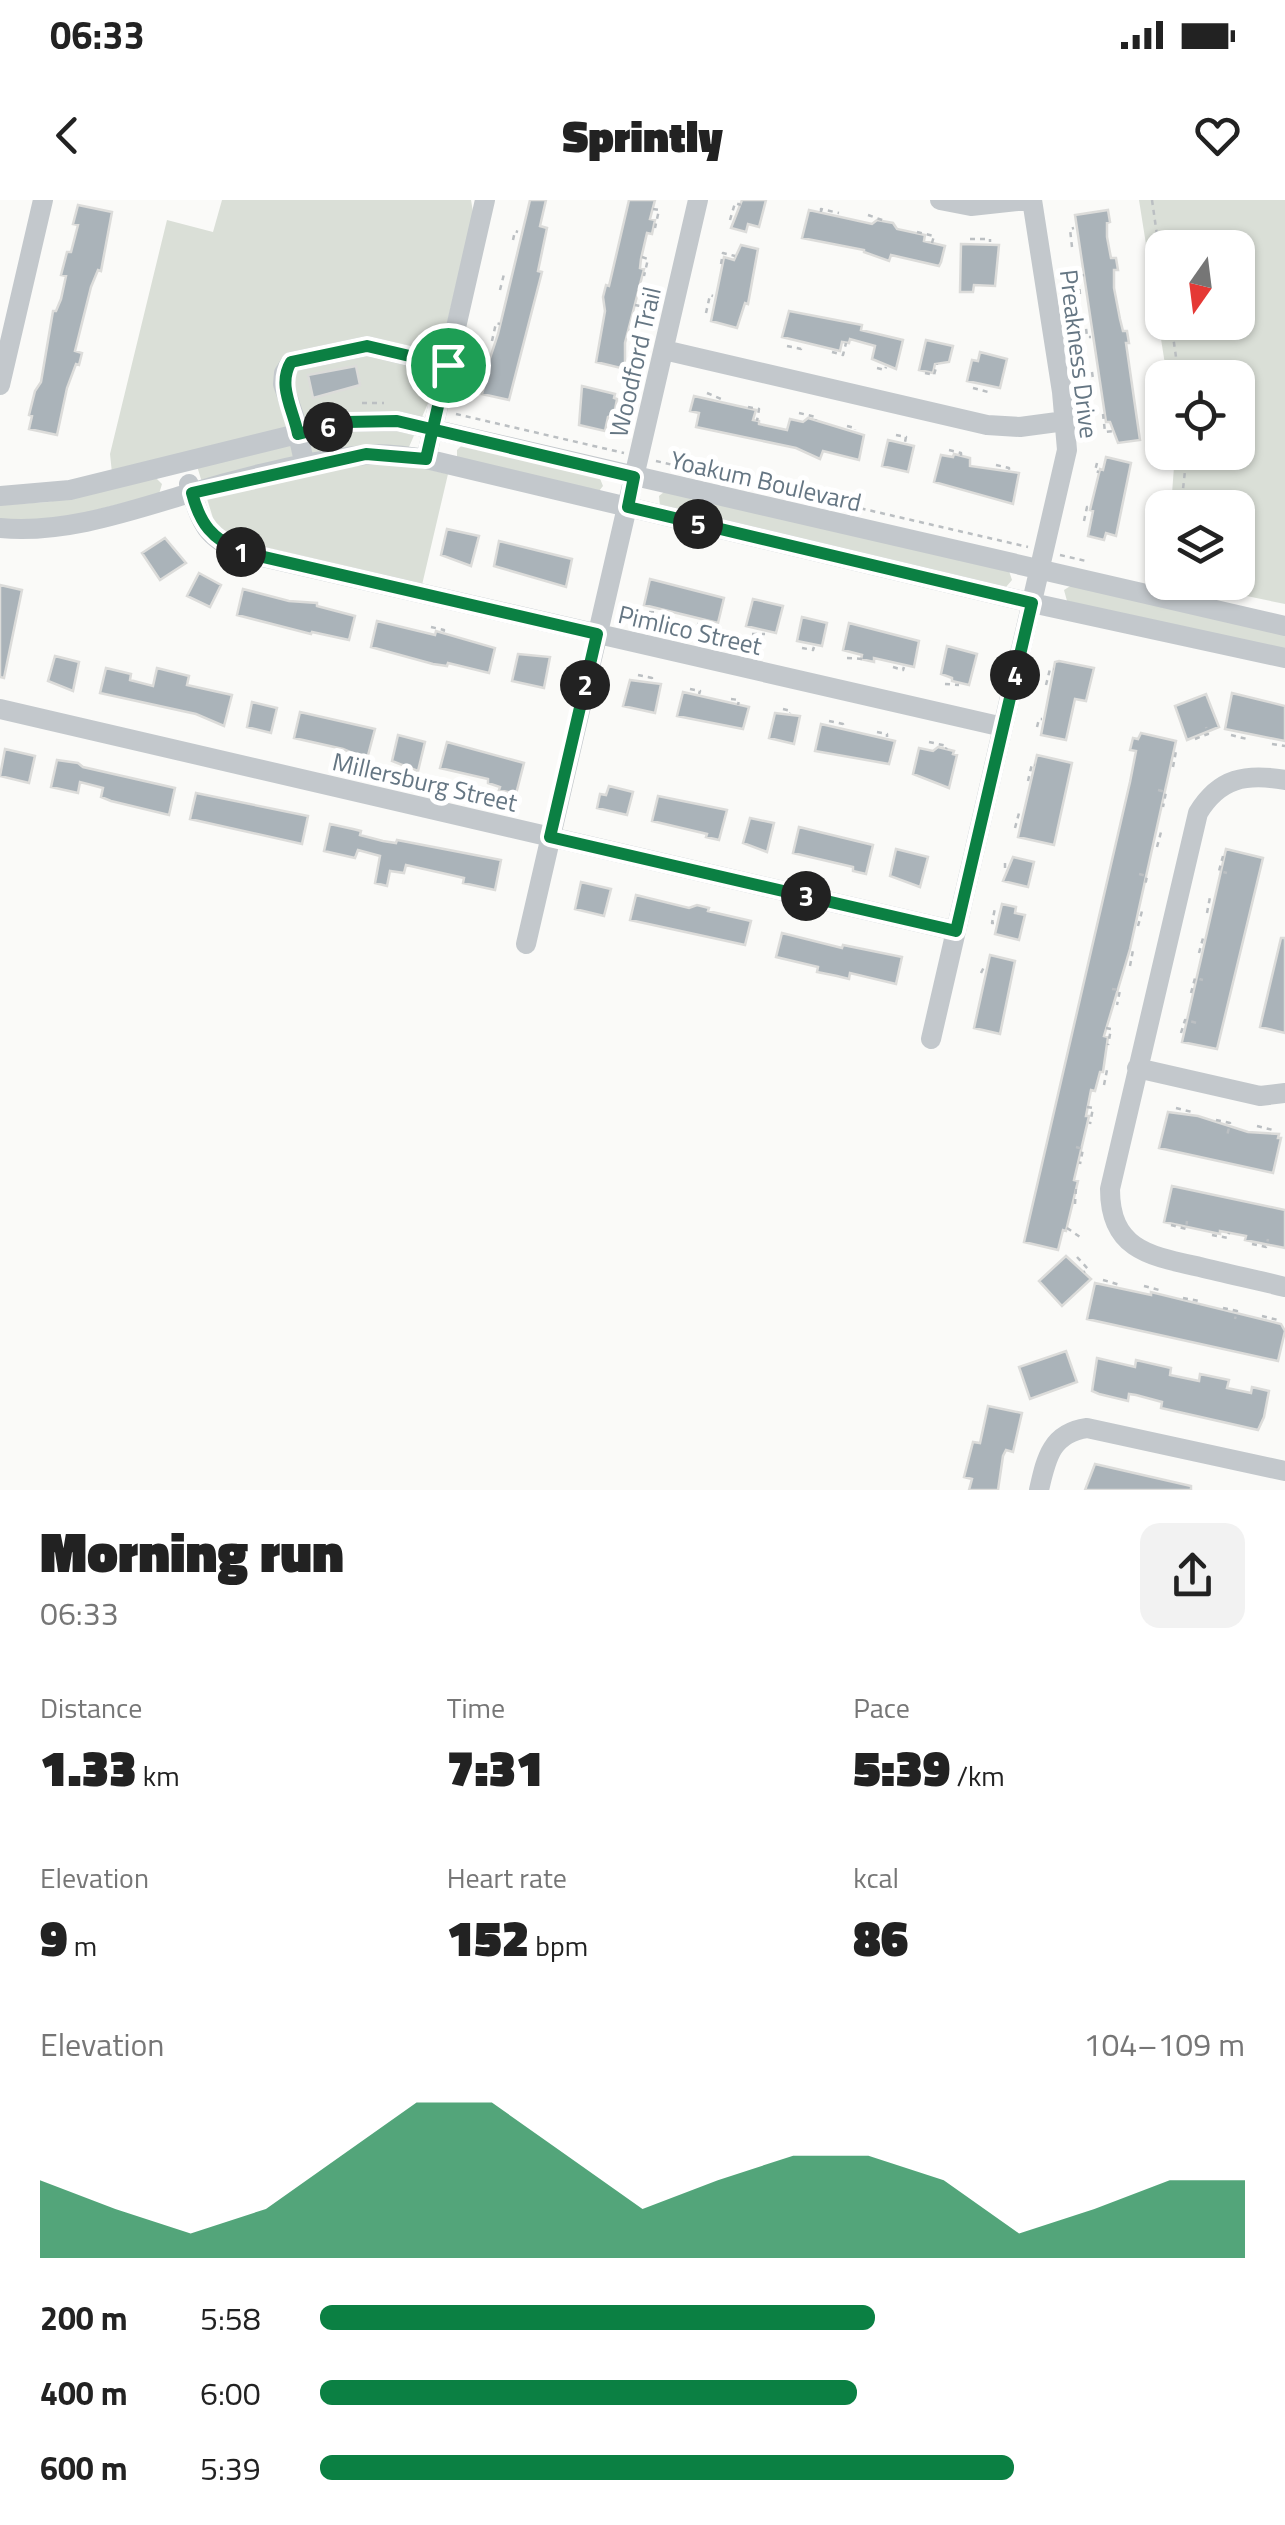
<!DOCTYPE html>
<meta charset="utf-8">
<style>
body{margin:0;font-family:"Titillium Web",sans-serif;background:#f2f2f2;color:#222;height:100vh;display:flex;flex-direction:column;font-size:38px;white-space:nowrap}
*{box-sizing:border-box;margin:0}
p{font-size:32px;color:#767676}
.icon{flex:none;width:55px;height:55px;fill:none;stroke:currentColor;stroke-width:2;stroke-linecap:round;stroke-linejoin:round}
.map{position:relative;height:1290px;overflow:hidden}
.side{display:flex;flex-direction:column;background:#fff;flex:1}
.side>*{flex:none}
.needle{width:65px;rotate:194deg}
.controls{position:absolute;left:1145px;top:30px;display:grid;gap:20px}
.controls a{display:grid;place-items:center;width:110px;height:110px;border-radius:20px;background:#fff;box-shadow:0 2px 8px #0004;font-size:50px}
.pin{position:absolute;display:grid;place-items:center;width:85px;height:85px;color:#fff;margin:-42px;border:5px solid #fff;border-radius:50%;box-shadow:0 2px 10px #0007}
.km{position:absolute;width:50px;height:50px;margin:-25px;border-radius:50%;background:#222;color:#fff;font-size:28px;line-height:50px;text-align:center}
.round{display:grid;place-items:center;flex:none;width:105px;height:105px;border-radius:20px;background:#f2f2f2}
.head{display:flex;align-items:center;justify-content:space-between;height:170px;padding:0 40px}
h1{font-size:55px;font-weight:800;line-height:75px}
.figures{display:grid;grid-template-columns:repeat(3,1fr);gap:15px;height:170px;padding:10px 40px}
.figures div{display:grid;align-content:center}
.figures b{font-size:50px;font-weight:800}
.figures small{font-size:28px;font-weight:400}
.figures p{font-size:28px}
.chart{height:280px;padding:20px 40px}
.chart p{display:flex;justify-content:space-between}
.chart svg{width:100%;height:180px;margin-top:10px;fill:#0b8043;opacity:.7}
ul{padding:0 40px;list-style:none;font-size:32px}
li{display:grid;grid-template-columns:160px 120px 1fr;align-items:center;height:75px}
li i{height:25px;border-radius:12px;background:#0b8043}
.status{display:flex;justify-content:space-between;align-items:center;height:70px;padding:0 50px;background:#fff;direction:ltr}
.status svg{height:28px;fill:currentColor}
header{display:flex;justify-content:space-between;align-items:center;height:130px;padding:0 40px;background:#fff;font-size:45px;font-weight:800}
.map>svg:first-child{display:block}
.green{fill:#dadfd7;fill-rule:evenodd}
.building{fill:#aab3b9;stroke:#dcdcda;stroke-width:2.5}
.lines{fill:none;stroke-linecap:round;stroke-linejoin:round}
.path{stroke:#bbbfc2;stroke-width:2.5;stroke-dasharray:5 5;stroke-linecap:butt}
.minor{stroke:#c3c8cc;stroke-width:20}
.route-casing{stroke:#fff;stroke-width:20}
.route{stroke:#0b8043;stroke-width:12}
.labels{text-anchor:middle;dominant-baseline:central;stroke-width:10;stroke-linejoin:round;paint-order:stroke}
.street-label{font-size:25px;fill:#657683;stroke:#fff}
</style>
<div class="status"><b>06:33</b><svg viewBox="0 0 49 12"><path d="M0 12V9h3v3zM5 12V6h3v6zM10 12V3h3v9zM15 12V0h3v12zM26 1h20v11H26zM47 4h2v5h-2z"/></svg></div>
<header><svg class="icon" aria-label="back" viewBox="0 0 24 24"><path d="M15 5l-7 7 7 7"/></svg>Sprintly<svg class="icon" aria-label="heart" viewBox="0 0 24 24"><path d="M12 20l-8-8c-3-5 5-10 8-4 3-6 11-1 8 4z"/></svg></header>
<div class="map">
<svg width="1285" height="1290" viewBox="0 0 1285 1290">
<rect width="100%" height="100%" fill="#fafaf8"/>
<path class="green" d="M222,0H471L473,12L429,201L402,263L448,274L422,385L242,343L216,328L193,253L112,273L110,254L167,20L213,32Z
M1139,0H1285V404L1184,383L1238,382V308L1171,307L1175,253L1238,252V178L1167,177ZM1162,48H1238V122H1162Z
M462,245L599,276L603,286L599,291L457,258V250Z
M156,278L162,284L159,294L60,319L0,321V305L48,302Z
M664,292L1009,371L1012,380L1006,387L660,306L659,296Z
M1072,385L1285,433V452L1067,401L1064,390Z"/>
<path class="building" d="M530,0H546L540,26L547,28L538,71L542,72L509,200L482,194L485,183L482,182L498,134Z
M629,0H655L650,19L655,20L652,34L647,33L641,59L640,68L644,69L625,143V169L596,162L605,111L603,97L606,85L609,86Z
M742,0H766L759,27L748,24L746,32L731,28Z
M78,5L112,12L101,71L98,70L91,87L75,151L82,153L79,165L76,164L67,188L57,235L29,229L32,216L29,215L35,191L41,182L53,111H56L61,99L66,76L61,75L67,52H71L78,25L73,24Z
M809,10L872,24L877,20L893,23L897,29L925,35L924,41L945,46L941,62L939,66L891,55L889,61L864,52V50L802,38Z
M1108,10L1110,22L1107,23V37L1111,58H1116L1118,70H1114V88L1120,119L1123,131H1127L1129,143H1126L1140,240L1118,243L1110,222H1106L1075,15Z
M961,44L999,45L995,86L974,85L973,92H960Z
M741,45L758,49L748,104L745,103L737,128L711,121L724,57L734,60Z
M789,111L862,125L861,130L903,140L896,169L872,159L875,146L850,139L849,143L842,142L840,151L782,137Z
M926,140L953,146L949,162L935,164L933,173L919,170Z
M980,152L1007,159L1000,188L967,181L972,160L978,161Z
M356,166L360,185L313,198L308,175Z
M582,186L615,194L614,198L617,199L614,215L608,217L605,231L579,225Z
M694,196L756,210L753,220L759,221V224L787,230L790,219L803,222L808,218L864,235L859,260L823,251L820,259L796,248L696,227L699,213L690,211Z
M888,240L914,246L908,272L882,266Z
M954,254L970,258V266L1019,273L1013,304L934,282L941,255L953,257Z
M1106,257L1131,263L1116,336L1106,333L1104,340L1088,336L1093,311L1090,310L1100,269L1103,270Z
M447,329L479,336L471,366L441,355Z
M165,338L186,363L160,380L142,353Z
M499,341L572,359L566,387L494,366Z
M199,373L221,385L210,407L187,396Z
M650,379L724,398L718,423L644,405Z
M0,385L22,390L4,478L0,477Z
M243,389L289,401L317,403V406L355,416L349,440L312,432L311,434L237,415Z
M753,399L783,406L776,433L746,426Z
M802,417L827,423L822,446L797,441Z
M377,421L435,435L436,431L495,448L489,473L448,463L447,466L433,464L371,447Z
M849,423L919,441L914,467L874,458V462L861,459L862,455L843,450Z
M947,446L977,454L969,485L952,481V478L941,474Z
M518,454L550,457L544,488L512,481Z
M55,456L79,462L73,491L48,481Z
M1059,461L1094,468L1086,501L1075,499L1066,540L1041,535L1055,462Z
M106,468L131,474L130,480L153,486L157,468L189,476L187,485L232,495L224,526L196,514L100,493Z
M630,480L661,484L655,513L623,506Z
M683,492L749,507L743,529L677,516Z
M1232,493L1285,506V541L1225,529Z
M1206,494L1219,527L1187,540L1175,506Z
M252,502L277,508L271,533L247,527Z
M300,512L375,529L367,559L343,549L294,538Z
M775,513L800,516L794,544L769,538Z
M821,524L895,541L889,564L815,551Z
M1141,533L1176,541L1130,749L1104,836L1108,837L1103,872H1100L1095,891L1091,890L1086,916H1089L1074,980L1078,981L1066,1031L1063,1030L1058,1050L1024,1042L1130,582L1136,551L1130,550L1133,538L1138,539Z
M398,535L425,542L418,571L392,561Z
M447,542L524,563L516,594L499,590L500,587L488,583V579L440,568Z
M938,547L954,551L953,554L957,555L949,588L913,574L919,548L933,551Z
M5,549L35,556L29,583L0,576Z
M1037,555L1072,563L1054,645L1018,637Z
M57,560L78,563L83,567L175,588L169,615L111,601L101,597L103,588L80,582L78,593L51,587Z
M609,586L633,592L627,615L597,608L600,594L606,595Z
M196,593L308,616L302,644L190,619Z
M658,596L727,610L719,640L706,637L707,634L652,621Z
M750,618L774,623L767,652L743,643Z
M330,624L353,629L361,631L360,635L383,641L396,643L397,640L501,660L495,690L463,683L464,678L406,665L404,673L390,671L387,686L375,683L380,656L358,650L355,658L324,651Z
M799,627L873,645L866,674L853,671V667L793,653Z
M896,649L928,657L920,687L890,676Z
M1226,649L1263,658L1217,849L1182,842Z
M1013,657L1034,662L1028,687L1003,681Z
M581,682L611,689L604,716L575,709Z
M636,695L689,708L697,705L709,708L708,711L751,721L745,745L630,720Z
M1002,704L1016,707L1015,713L1025,715L1019,740L995,734Z
M782,733L842,748L843,745L902,757L896,784L850,773L849,779L837,776L817,772L818,767L776,757Z
M1281,738H1285V833L1260,827Z
M990,755L1015,761L1000,834L974,828Z
M1168,912L1198,916L1248,932L1279,934L1278,938H1281L1273,973L1159,948Z
M1172,986L1285,1010V1048L1245,1040L1246,1036L1220,1031V1034L1164,1022Z
M1066,1056L1091,1079L1062,1106L1039,1081Z
M1095,1083L1151,1095V1092L1281,1124L1285,1131L1278,1161L1087,1119Z
M1066,1151L1077,1182L1030,1199L1019,1167Z
M1097,1158L1135,1167L1136,1160L1171,1168L1170,1175L1199,1181L1200,1174L1229,1180L1227,1188L1251,1193L1252,1187L1269,1191L1264,1217L1258,1230L1161,1208L1162,1202L1136,1195L1129,1194L1128,1201L1099,1194L1092,1191Z
M988,1206L1022,1213L1013,1252L1006,1250L1003,1256L998,1290H969L972,1279L964,1277L973,1242L980,1243Z
M1095,1264L1191,1286V1290H1085Z"/>
<g class="lines">
<path class="path" d="M1152,0L1162,70
M653,9L659,10L655,28
M821,12V9L839,13
M868,15L885,21
M730,20L735,3L741,5
M917,32L934,36L932,43
M970,39H990V42
M513,40L515,31L518,32
M1072,47L1070,29L1074,28
M642,57L648,59L644,76
M721,64L723,53L735,56
M500,90L504,74L507,75
M1080,94L1078,76L1084,75
M635,105L640,106L636,123
M706,113L710,95L713,96
M1085,119L1087,137H1091
M1171,122L1179,178
M492,141L496,123L500,124
M787,146L801,149L802,145
M832,152L843,155L846,143
M877,168L885,170L886,167
M1092,172L1094,186H1097
M925,173L934,175L937,164
M477,187L479,179H482
M973,188L988,192L989,189
M707,193L721,199
M362,203H384
M748,207L759,209L757,221
M799,213L816,217V220
M456,214L624,253
M1103,214L1105,232L1114,231
M614,226L618,208L616,207
M847,226L855,228V230
M896,235L906,237L905,242
M949,250L961,253V256
M656,261L1028,347
M1097,263L1095,271L1099,272
M996,265L1009,268V271
M1181,308L1187,252
M1084,321L1087,307L1090,308
M1060,355L1086,361
M649,412L663,413
M697,424L706,426V423
M431,427L444,430L443,433
M752,434H765
M802,448L813,450L814,447
M847,458L864,459
M893,467L903,470L904,467
M638,475L652,478L651,482
M945,484L959,485
M1046,485L1050,469H1054
M690,489L700,491L699,494
M731,499L739,500L738,505
M783,509L791,511L790,513
M829,521L843,524V527
M1037,527L1039,519H1042
M877,532L887,534V537
M1231,535L1247,539L1248,536
M1195,539L1208,534L1206,527
M929,542L947,546L946,549
M1272,544L1285,546
M1173,567L1176,551L1173,550
M1028,581L1032,564L1035,565
M1158,590L1166,592L1163,607
M1015,628L1019,613L1023,614
M1157,647L1161,632L1158,631
M1223,656L1219,671L1227,673
M1005,663V671
M1139,674L1147,676L1145,686
M1207,713L1210,697L1213,698
M994,723H992L995,708
M1138,726L1142,711L1139,710
M1199,753L1203,738H1206
M1130,766L1133,750L1130,749
M981,773L985,765
M1112,789L1120,790L1117,805
M1191,793L1195,778L1203,780
M1106,828L1111,829L1108,845
M1181,833L1185,820L1197,823
M1104,885L1107,870L1104,869
M1087,907L1093,908L1090,924
M1176,908L1192,912V915
M1216,920L1230,923L1227,936
M1257,926L1273,930V933
M1076,947L1083,949L1080,964
M1075,1004L1076,987
M1171,1025L1186,1029L1187,1021
M1067,1028L1083,1039
M1212,1035L1228,1038L1229,1033
M1252,1044L1266,1047L1268,1039
M1077,1057L1088,1069L1084,1072
M1103,1080L1120,1085L1119,1087
M1144,1086L1159,1090V1094
M1183,1098L1199,1101V1105
M1223,1108L1237,1111L1235,1119
M1262,1116L1278,1120L1277,1123"/>
<path class="minor" d="M940,0L971,6L1028,0
M664,150L987,225L1020,227L1065,221
M0,185L43,0
M426,259L485,0
M305,266L294,216L283,184L284,173L291,162L367,146L447,165
M189,284C201,321 203,336 241,352L1003,527
M0,296L70,290L346,222L397,221L1285,426
M0,328C63,334 127,312 187,294C239,278 311,260 365,255C386,253 406,256 426,259L1032,403L1285,458
M0,509L956,731
M1285,580C1246,573 1219,578 1198,613L1110,989C1110,1050 1150,1056 1200,1067C1228,1074 1257,1080 1285,1087
M526,744L698,0
M931,839L1067,250L1062,192L1032,0
M1137,868L1260,896L1285,893
M1039,1290C1046,1259 1051,1233 1087,1228L1285,1271"/>
</g>
<g class="lines">
<defs>
<path id="route" d="M448,165C440,196 433,228 426,259L366,254L192,293C200,324 212,339 242,352L597,434L550,637L956,731L1032,403L628,307L634,277L397,221L346,222L298,234C293,209 277,185 291,162L367,146L448,165"/>
</defs>
<use href="#route" class="route-casing"/>
<use href="#route" class="route"/>
</g>
<g class="labels">
<g class="street-label">
<text transform="translate(1079 154) rotate(83)">Preakness Drive</text>
<text transform="translate(635 162) rotate(-77)">Woodford Trail</text>
<text transform="translate(766 281) rotate(13)">Yoakum Boulevard</text>
<text transform="translate(690 430) rotate(13)">Pimlico Street</text>
<text transform="translate(425 582) rotate(13)">Millersburg Street</text>
</g>
</g>
</svg>
<div class="controls">
<a><svg class="needle" viewBox="-14 -14 28 28"><path d="M0-13l5 13h-10z" fill="#e53935"/><path d="M0 13l5-13h-10z" fill="#767676"/></svg></a>
<a><svg class="icon" aria-label="locate" viewBox="0 0 24 24"><circle cx="12" cy="12" r="6"/><path d="M12 2v4M12 18v4M2 12h4M18 12h4"/></svg></a>
<a><svg class="icon" aria-label="layers" viewBox="0 0 24 24"><path d="M12 4l9 5-9 5-9-5zM3 14l9 5 9-5"/></svg></a>
</div>
<div class="pin" style="left:448px;top:165px;background:#1e9e55"><svg class="icon" aria-label="arrive" viewBox="0 0 24 24"><path d="M6 21V4h12l-3 4 3 4H6"/></svg></div>
<b class="km" style="left:241px;top:352px">1</b>
<b class="km" style="left:585px;top:485px">2</b>
<b class="km" style="left:806px;top:696px">3</b>
<b class="km" style="left:1015px;top:475px">4</b>
<b class="km" style="left:698px;top:324px">5</b>
<b class="km" style="left:328px;top:227px">6</b>
</div>
<section class="side">
<div class="head"><div><h1>Morning run</h1><p>06:33</p></div><a class="round"><svg class="icon" aria-label="share" viewBox="0 0 24 24"><path d="M12 15V3M7 8l5-5 5 5M5 13v7h14v-7"/></svg></a></div>
<div class="figures">
<div><p>Distance</p><b>1.33<small> km</small></b></div>
<div><p>Time</p><b>7:31</b></div>
<div><p>Pace</p><b>5:39<small> /km</small></b></div>
</div>
<div class="figures">
<div><p>Elevation</p><b>9<small> m</small></b></div>
<div><p>Heart rate</p><b>152<small> bpm</small></b></div>
<div><p>kcal</p><b>86</b></div>
</div>
<div class="chart"><p><span>Elevation</span>104–109 m</p>
<svg viewBox="0 0 160 44" preserveAspectRatio="none"><path d="M0 44V25L10 32L20 38L30 32L40 19L50 6L60 6L70 19L80 32L90 25L100 19L110 19L120 25L130 38L140 32L150 25L160 25V44z"/></svg>
</div>
<ul>
<li><b>200 m</b>5:58<i style="width:60%"></i></li>
<li><b>400 m</b>6:00<i style="width:58%"></i></li>
<li><b>600 m</b>5:39<i style="width:75%"></i></li>
</ul>
</section>
